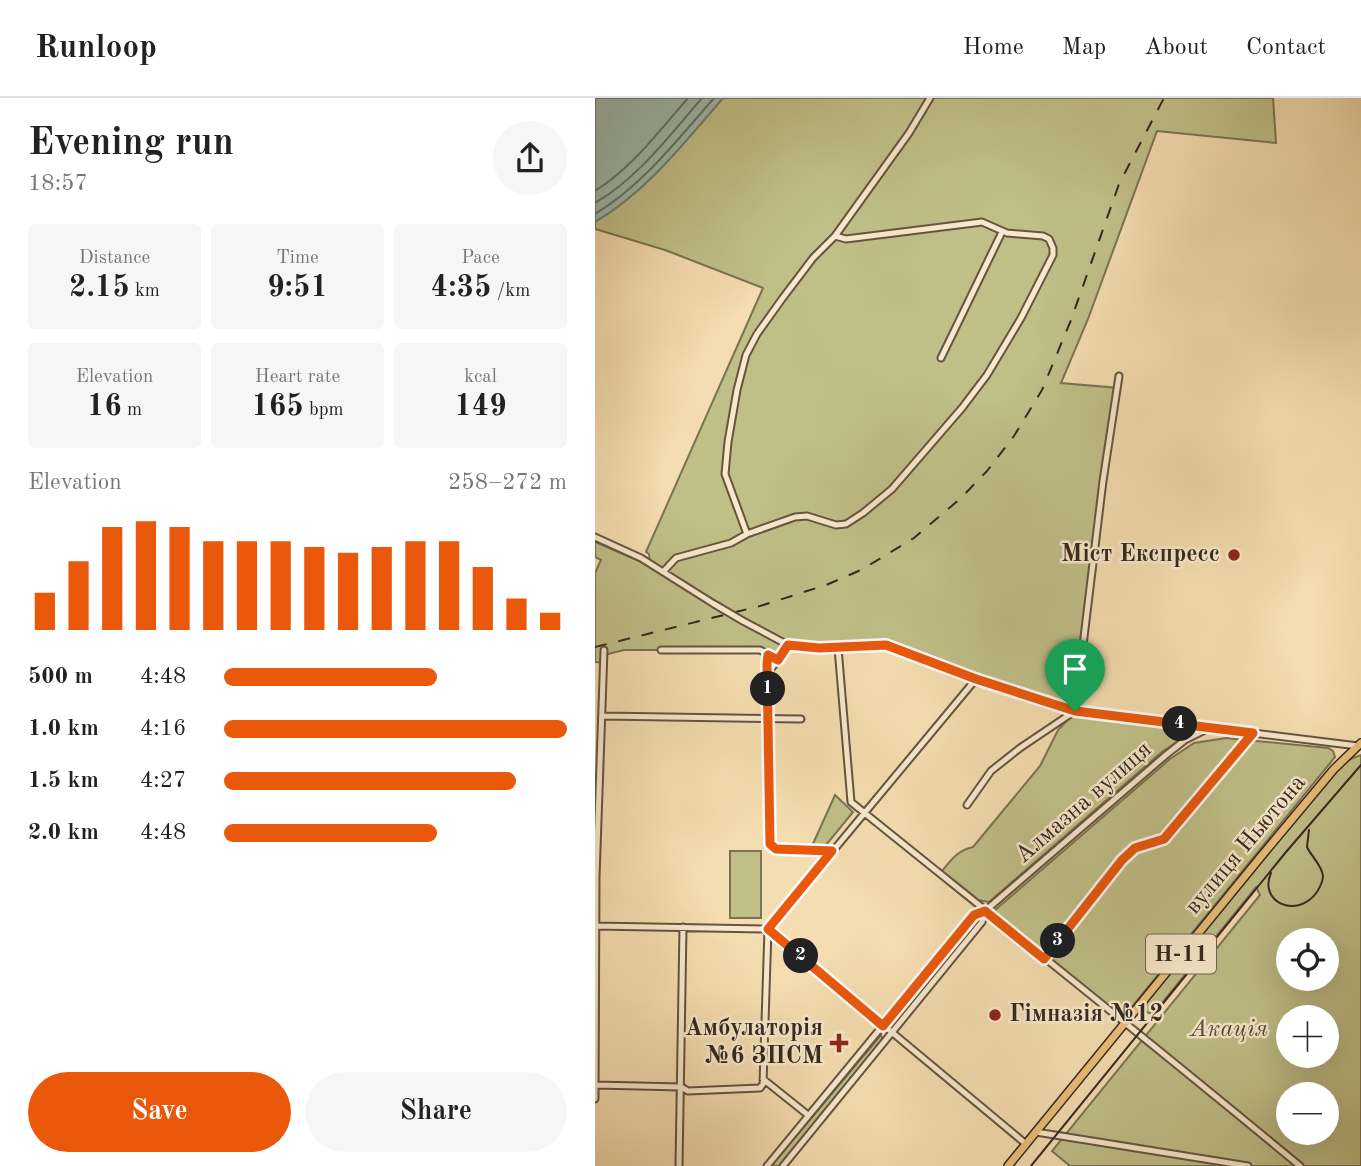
<!DOCTYPE html>
<meta charset="utf-8">
<style>
body{margin:0;font-family:"Old Standard TT",serif;background:#f6f6f6;color:#222;height:100vh;display:flex;flex-direction:column;font-size:26px;white-space:nowrap}
*{box-sizing:border-box;margin:0}
p{font-size:23px;color:#767676}
.icon{flex:none;width:38px;height:38px;fill:none;stroke:currentColor;stroke-width:2;stroke-linecap:round;stroke-linejoin:round}
.map{position:relative;flex:1;overflow:hidden}
.side{display:flex;flex-direction:column;background:#fff;width:595px}
.side>*{flex:none}
.controls{position:absolute;left:681px;top:830px;display:grid;gap:14px}
.controls a{display:grid;place-items:center;width:63px;height:63px;border-radius:50%;background:#fff;box-shadow:0 7px 28px #0002;font-size:35px}
.pin{position:absolute;display:grid;place-items:center;width:60px;height:60px;color:#fff;margin:-72px -30px;border-radius:50% 50% 50% 0;rotate:-45deg;box-shadow:0 0 7px #0007}
.pin .icon{rotate:45deg}
.km{position:absolute;width:35px;height:35px;margin:-18px;border-radius:50%;background:#222;color:#fff;font-size:19px;line-height:35px;text-align:center}
.round{display:grid;place-items:center;flex:none;width:74px;height:74px;border-radius:37px;background:#f6f6f6}
.headline{display:flex;align-items:center;justify-content:space-between;height:119px;padding:0 28px}
h1{font-size:38px;font-weight:600;line-height:52px}
.stats{display:grid;grid-template-columns:repeat(3,1fr);gap:10px;height:119px;padding:7px 28px}
.stats div{display:grid;align-content:center;border-radius:7px;background:#f6f6f6;text-align:center}
.stats b{font-size:30px;font-weight:600}
.stats small{font-size:19px;font-weight:400}
.stats p{font-size:19px}
.chart{height:196px;padding:14px 28px}
.chart p{display:flex;justify-content:space-between}
.chart svg{width:100%;height:126px;margin-top:7px;stroke:#ea580c;stroke-width:6}
.button{display:flex;gap:14px;margin-top:auto;padding:14px 28px}
.button a{flex:1;height:80px;border-radius:42px;background:#ea580c;color:#fff;font-size:28px;font-weight:600;line-height:80px;text-align:center}
.button a+a{background:#f6f6f6;color:#222}
ul{padding:0 28px;list-style:none;font-size:23px}
li{display:grid;grid-template-columns:112px 84px 1fr;align-items:center;height:52px}
li i{height:18px;border-radius:9px;background:#ea580c}
header{display:flex;align-items:center;gap:42px;box-sizing:border-box;height:98px;padding:0 35px;background:#fff;border-bottom:2px solid #e0e0e0}
header strong{font-size:33px}
nav{display:flex;gap:38px;margin-inline-start:auto;font-size:24px}
main{display:flex;flex:1;min-height:0}
.map>svg:first-child{display:block}
.green{fill:#c0bf88;stroke:#7a7353;stroke-width:2;fill-rule:evenodd}
.water{fill:#9cbbaf;stroke:#738075;stroke-width:2}
.lines{fill:none;stroke-linecap:round;stroke-linejoin:round}
.shore{stroke:#687166;stroke-width:2}
.minor-casing{stroke:#655442;stroke-width:9}
.major-casing{stroke:#35271e;stroke-width:10}
.minor{stroke:#f8e9cc;stroke-width:5}
.major{stroke:#eabe78;stroke-width:7}
.tram{stroke:#35271e;stroke-width:2}
.rail{stroke:#35271e;stroke-width:2;stroke-dasharray:12 12;stroke-linecap:butt}
.minor-bridge-casing{stroke:#655442;stroke-width:9;stroke-linecap:butt}
.minor-bridge{stroke:#f8e9cc;stroke-width:5}
.route-casing{stroke:#fff;stroke-width:14}
.route{stroke:#ea580c;stroke-width:9}
.poi-dot{fill:#8f2418;stroke:#f8e9cc;stroke-width:2.5}
.labels{text-anchor:middle;dominant-baseline:central;stroke-width:5;stroke-linejoin:round;paint-order:stroke}
.shield{fill:#f8e9cc;stroke:#706152;stroke-width:2}
.shield-label{font-size:23px;font-weight:bold;fill:#35271e}
.poi-label{font-size:24px;font-weight:bold;fill:#35271e;stroke:#f8e9cc;text-anchor:end}
.street-label{font-size:24px;fill:#35271e;stroke:#f8e9cc}
.park-label{font-size:24px;font-style:italic;fill:#584d38;stroke:#f8e9cc}
</style>
<header>
<strong>Runloop</strong>
<nav><a>Home</a><a>Map</a><a>About</a><a>Contact</a></nav>
</header>
<main>
<section class="side">
<div class="headline"><div><h1>Evening run</h1><p>18:57</p></div><a class="round"><svg class="icon" aria-label="share" viewBox="0 0 24 24"><path d="M12 15V3M7 8l5-5 5 5M5 13v7h14v-7"/></svg></a></div>
<div class="stats">
<div><p>Distance</p><b>2.15<small> km</small></b></div>
<div><p>Time</p><b>9:51</b></div>
<div><p>Pace</p><b>4:35<small> /km</small></b></div>
</div>
<div class="stats">
<div><p>Elevation</p><b>16<small> m</small></b></div>
<div><p>Heart rate</p><b>165<small> bpm</small></b></div>
<div><p>kcal</p><b>149</b></div>
</div>
<div class="chart"><p><span>Elevation</span>258–272 m</p>
<svg viewBox="0 0 160 44" preserveAspectRatio="none"><path d="M5 44V31M15 44V20M25 44V8M35 44V6M45 44V8M55 44V13M65 44V13M75 44V13M85 44V15M95 44V17M105 44V15M115 44V13M125 44V13M135 44V22M145 44V33M155 44V38"/></svg>
</div>
<ul>
<li><b>500 m</b>4:48<i style="width:62%"></i></li>
<li><b>1.0 km</b>4:16<i style="width:100%"></i></li>
<li><b>1.5 km</b>4:27<i style="width:85%"></i></li>
<li><b>2.0 km</b>4:48<i style="width:62%"></i></li>
</ul>
<div class="button"><a>Save</a><a>Share</a></div>
</section>
<div class="map">
<svg width="766" height="1068" viewBox="0 0 766 1068">
<rect width="100%" height="100%" fill="#f4ddb0"/>
<filter id="stains"><feTurbulence type="fractalNoise" baseFrequency=".00286" numOctaves="4"/><feColorMatrix values="0 0 0 0 .2 0 0 0 0 .09 0 0 0 0 .02 0 0 0 .5 -.17"/></filter>
<radialGradient id="worn" r=".72"><stop offset=".6" stop-color="#630" stop-opacity="0"/><stop offset="1" stop-color="#630" stop-opacity=".3"/></radialGradient>
<path class="green" d="M128,0H678L681,45L562,33L493,221L466,285L524,290L508,383L480,613L588,626C587,642 581,645 568,653L394,804L383,802L347,773C356,762 363,752 378,749L445,668L463,632L480,614L291,547L243,550L193,547L183,562L165,552H29L9,557V565L0,564V475L6,462L0,459V444L44,463L117,508L126,506L55,464L54,456L51,454L168,190L70,152L0,131V124C52,93 89,45 128,0Z
M631,640L733,650L738,653L740,659L527,921L399,816V813L575,661L599,645Z
M766,657V1068H475L457,1053L665,797L661,789L558,916L551,914L547,906L738,677L753,662ZM693,842H732V880H693ZM693,919H732V957H693ZM693,996H732V1034H693Z
M240,697L258,714L231,747L217,748Z
M135,753H166V820H135Z
M381,820L383,825L302,925L298,924V920Z
M286,937L288,942L184,1068H176Z"/>
<path class="water" d="M0,0H128C89,45 52,93 0,124Z"/>
<g class="lines">
<path class="shore" d="M0,93C37,70 65,32 93,0
M0,105C43,80 75,37 107,0
M0,116C48,87 82,42 119,0"/>
<defs>
<path id="minor" d="M346,260L407,134
M152,436L130,376L133,344L142,292L151,257L162,236L187,201L218,160L240,138L314,35L335,0
M0,439L46,460L119,506
M68,474L81,460L136,445L152,436L200,419L212,418L241,427L251,426L268,415L297,391L367,310L392,277L426,220L458,157V150L454,141L448,138L412,135L387,124L251,141L240,138
M148,523L193,547L224,550L291,547L381,581L480,613L763,648
M193,547L187,558L172,575L175,746L181,751L237,753
M243,550L256,704C406,825 557,945 705,1068
M66,552H165L183,562
M172,575L173,557
M7,618L206,621
M372,707L396,673L425,650L480,613L508,383L524,278
M0,828L173,831
M173,831L431,1046
M173,831L381,581
M449,861L527,762L540,750L569,741L658,635
M168,981L213,1017
M0,987L86,989L93,993L165,990L168,986L173,831
M0,1001L1,779L9,552
M441,1034L653,1068
M84,1068L88,829
M172,1068L379,817L390,813L571,657L590,642L614,630
M188,1068L387,824L390,813"/>
<path id="major" d="M413,1068L664,761L739,671L766,645"/>
</defs>
<use href="#minor" class="minor-casing"/>
<use href="#major" class="major-casing"/>
<use href="#minor" class="minor"/>
<use href="#major" class="major"/>
<path class="tram" d="M676,775C663,804 702,822 722,794C725,789 728,784 728,778C727,767 716,758 712,749L714,732
M436,1068L691,754L766,667"/>
<path class="rail" d="M0,549L165,508L231,487L266,472L319,440L365,401L392,373L419,338L447,292L476,222L524,86L569,0"/>
<defs>
<path id="minor-bridge" d="M119,506L148,523"/>
</defs>
<use href="#minor-bridge" class="minor-bridge-casing"/>
<use href="#minor-bridge" class="minor-bridge"/>
</g>
<g class="lines">
<defs>
<path id="route" d="M193,547L224,550L291,547L381,581L480,613L658,635L569,741L540,750L527,762L449,861L390,813L379,817L288,928L173,831L237,753L181,751L175,746L172,566L173,557L183,562Z"/>
</defs>
<use href="#route" class="route-casing"/>
<use href="#route" class="route"/>
</g>
<g class="poi-dot">
<circle cx="639" cy="457" r="7"/>
<circle cx="400" cy="917" r="7"/>
<path d="M240.5 934.5h7v7h7v7h-7v7h-7v-7h-7v-7h7z"/>
</g>
<g class="labels">
<rect class="shield" x="551" y="836.5" width="70" height="39" rx="5"/>
<g class="shield-label">
<text x="586" y="856">Н-11</text>
</g>
<g class="poi-label">
<text x="625" y="457">Міст Експресс</text>
<text x="414" y="917" text-anchor="start">Гімназія №12</text>
<text x="228" y="931">Амбулаторія<tspan x="228" dy="28">№6 ЗПСМ</tspan></text>
</g>
<g class="street-label">
<text transform="translate(489 705) rotate(-41)">Алмазна вулиця</text>
<text transform="translate(651 747) rotate(-50)">вулиця Ньютона</text>
</g>
<g class="park-label">
<text x="634" y="932">Акація</text>
</g>
</g>
<rect width="100%" height="100%" filter="url(#stains)"/>
<rect width="100%" height="100%" fill="url(#worn)"/>
</svg>
<div class="controls">
<a><svg class="icon" aria-label="locate" viewBox="0 0 24 24"><circle cx="12" cy="12" r="6"/><path d="M12 2v4M12 18v4M2 12h4M18 12h4"/></svg></a>
<a>+</a>
<a>−</a>
</div>
<div class="pin" style="left:480px;top:613px;background:#1e9e55"><svg class="icon" aria-label="arrive" viewBox="0 0 24 24"><path d="M6 21V4h12l-3 4 3 4H6"/></svg></div>
<b class="km" style="left:173px;top:591px">1</b>
<b class="km" style="left:206px;top:858px">2</b>
<b class="km" style="left:463px;top:843px">3</b>
<b class="km" style="left:585px;top:626px">4</b>
</div>
</main>
